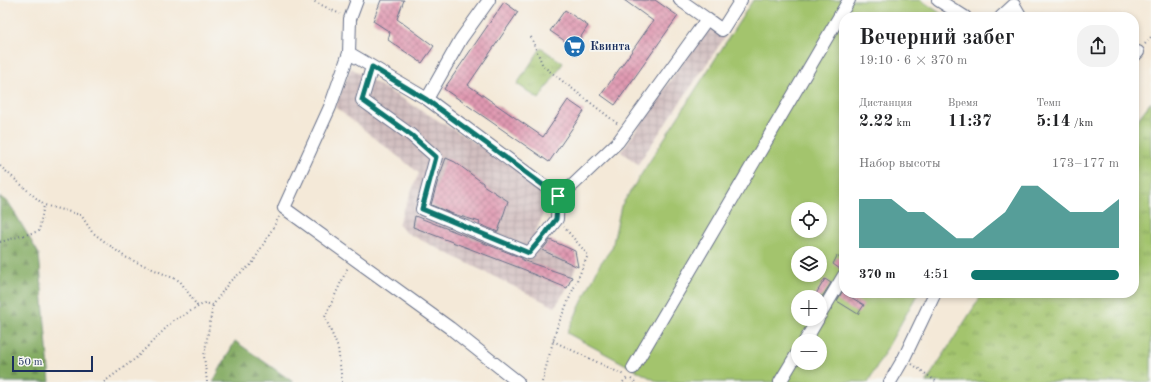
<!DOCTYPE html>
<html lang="ru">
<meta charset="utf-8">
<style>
body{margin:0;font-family:"Old Standard TT",serif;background:#f2f2f2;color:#202124;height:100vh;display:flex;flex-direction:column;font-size:15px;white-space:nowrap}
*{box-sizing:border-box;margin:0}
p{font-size:13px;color:#757577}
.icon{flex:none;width:22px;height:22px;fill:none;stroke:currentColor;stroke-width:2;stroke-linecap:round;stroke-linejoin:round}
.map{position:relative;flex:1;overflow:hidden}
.details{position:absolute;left:839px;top:12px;width:300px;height:286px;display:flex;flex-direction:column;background:#fff;border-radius:16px;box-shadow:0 2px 6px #0003}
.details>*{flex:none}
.tools{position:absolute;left:791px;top:202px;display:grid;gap:8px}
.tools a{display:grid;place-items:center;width:36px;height:36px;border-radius:50%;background:#fff;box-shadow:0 2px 6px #0003;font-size:20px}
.scale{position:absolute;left:12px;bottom:10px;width:81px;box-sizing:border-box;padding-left:4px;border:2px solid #1b2f5e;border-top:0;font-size:11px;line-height:14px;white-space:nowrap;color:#1b2f5e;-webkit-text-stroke:3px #f6f6f2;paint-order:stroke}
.pin{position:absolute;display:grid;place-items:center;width:34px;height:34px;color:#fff;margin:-17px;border-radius:8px;box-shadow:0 2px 6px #0006}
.round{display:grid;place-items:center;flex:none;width:42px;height:42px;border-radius:16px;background:#f2f2f2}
.overview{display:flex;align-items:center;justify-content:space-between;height:68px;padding:0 20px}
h1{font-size:22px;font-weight:700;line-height:30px}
.stats{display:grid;grid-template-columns:repeat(3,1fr);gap:6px;height:68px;padding:4px 20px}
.stats div{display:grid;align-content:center}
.stats b{font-size:17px;font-weight:700}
.stats small{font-size:11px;font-weight:400}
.stats p{font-size:11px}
.chart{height:112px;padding:8px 20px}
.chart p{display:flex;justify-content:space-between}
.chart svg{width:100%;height:72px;margin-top:4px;fill:#0f766e;opacity:.7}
ul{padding:0 20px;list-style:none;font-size:13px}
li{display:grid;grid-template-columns:64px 48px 1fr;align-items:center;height:30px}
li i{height:10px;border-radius:5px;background:#0f766e}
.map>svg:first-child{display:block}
.industrial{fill:url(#industrial-grid)}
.grass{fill:url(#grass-tufts);stroke:#5f7a66}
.forest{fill:url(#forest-firs);stroke:#4e6c5f}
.garden{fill:#a3c46d;stroke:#5f7a66;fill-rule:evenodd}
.building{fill:url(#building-cross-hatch)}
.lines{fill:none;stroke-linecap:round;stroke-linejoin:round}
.minor-casing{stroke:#677089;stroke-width:14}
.path{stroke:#677089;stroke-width:2;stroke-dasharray:1 3;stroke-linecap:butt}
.minor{stroke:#fff;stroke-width:12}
.route-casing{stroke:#fff;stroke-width:8}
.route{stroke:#0f766e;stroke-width:5}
.labels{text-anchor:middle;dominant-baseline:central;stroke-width:3.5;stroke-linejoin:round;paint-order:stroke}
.poi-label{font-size:12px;font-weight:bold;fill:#1b2f5e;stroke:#f6f6f2;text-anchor:start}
</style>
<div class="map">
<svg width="1151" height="382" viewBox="0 0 1151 382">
<defs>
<pattern id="industrial-grid" width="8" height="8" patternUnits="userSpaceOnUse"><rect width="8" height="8" fill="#d2bfc0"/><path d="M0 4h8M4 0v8" fill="none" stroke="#b4a4a7"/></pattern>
<pattern id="grass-tufts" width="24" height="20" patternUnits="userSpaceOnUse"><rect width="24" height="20" fill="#a3c46d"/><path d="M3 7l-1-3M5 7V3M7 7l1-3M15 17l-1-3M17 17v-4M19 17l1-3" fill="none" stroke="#84a05d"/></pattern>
<pattern id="forest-firs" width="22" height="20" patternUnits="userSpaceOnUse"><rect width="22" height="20" fill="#82aa60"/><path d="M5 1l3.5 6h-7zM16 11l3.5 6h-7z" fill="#6a8b52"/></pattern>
<pattern id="building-cross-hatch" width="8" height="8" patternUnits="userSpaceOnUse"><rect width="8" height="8" fill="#e099b1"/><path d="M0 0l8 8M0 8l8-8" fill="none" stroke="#b57d93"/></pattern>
</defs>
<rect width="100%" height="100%" fill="#f6f6f2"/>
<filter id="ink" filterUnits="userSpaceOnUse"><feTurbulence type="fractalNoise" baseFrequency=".025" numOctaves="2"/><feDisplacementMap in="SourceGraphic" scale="8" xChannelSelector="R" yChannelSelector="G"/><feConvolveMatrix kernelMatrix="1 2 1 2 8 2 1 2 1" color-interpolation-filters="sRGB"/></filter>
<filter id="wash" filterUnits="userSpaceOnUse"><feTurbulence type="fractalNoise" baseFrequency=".012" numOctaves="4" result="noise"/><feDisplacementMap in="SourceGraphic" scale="16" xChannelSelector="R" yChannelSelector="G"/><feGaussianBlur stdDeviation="0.9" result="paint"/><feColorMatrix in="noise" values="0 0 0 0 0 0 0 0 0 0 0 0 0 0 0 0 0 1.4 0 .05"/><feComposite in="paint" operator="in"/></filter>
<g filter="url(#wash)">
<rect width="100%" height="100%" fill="#f4e9d8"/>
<path class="industrial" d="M708,26L725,37L638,164L621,152Z
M351,68L554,190L535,233L575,251L577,265L567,288L555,307L405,232L398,224L419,173L335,107Z"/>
<path class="grass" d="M541,48L563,63L539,99L517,84Z
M1151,102V382H926L983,293H1134V124Z"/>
<path class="forest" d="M0,197L9,203L39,254L50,382H0Z
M235,341L293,382H213Z"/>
<path class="garden" d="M753,0H921L946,17H844V293H918L868,382H658L567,333L600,264L612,248L621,206ZM798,209H820V231H798ZM798,253H820V275H798ZM798,297H820V319H798ZM798,341H820V363H798Z"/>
<g id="blocks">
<path class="building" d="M381,0H404L397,19L434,46L422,63L388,40L390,32L373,21Z
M624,0H655L678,16L615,105L601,95L653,21Z
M504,2L518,12L468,85L543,137L568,100L584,111L549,162L444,89Z
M565,10L588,26L574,47L550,31Z
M446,158L455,162L483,183V185L508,201L498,232L479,224L480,222L453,214L431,205L438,180Z
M415,216L522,258V260L572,277L567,288L528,272V271L413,227Z
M550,240L575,251L578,267L542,250Z
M837,256L844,261V268L840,269L833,264Z
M825,279L831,283L822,297H814Z
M843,290L844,293L864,305L858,314L837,301Z"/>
</g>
</g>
<g filter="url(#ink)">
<use href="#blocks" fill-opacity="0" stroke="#677089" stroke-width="1"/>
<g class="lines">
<defs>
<path id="minor" d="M357,0L350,19L349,53L330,107L284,208L450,328L518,382
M938,0L965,17
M1001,17L1014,5L1021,17
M707,19L722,30L741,0
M349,53L427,99L558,196L574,184L618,142L707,19L680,0
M1134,56L1138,52
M372,67L362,100L411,135L436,157L422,209L529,253L546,233L557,219L558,196
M427,99L461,39L489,0
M820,315L844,275
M805,341L818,319
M633,368L849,0
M780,382L798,352
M890,382L904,358L935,293"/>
</defs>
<use href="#minor" class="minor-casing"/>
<path class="path" d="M311,0L340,14
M531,37L543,66L618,124
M1145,44L1151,37
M0,166L44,205L81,215L92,232L125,257L180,281L198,307
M0,242L39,231L44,205
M553,341L624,375
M912,364L937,382
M631,379L635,382
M104,382L135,359L173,321L205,303L213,305L230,281L252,264L279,217
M207,382L204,356L213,305
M342,382L338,348L325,317L348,267
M542,382L557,327L588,255L564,227
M623,382L628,377"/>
<use href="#minor" class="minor"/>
</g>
</g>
<g class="lines" filter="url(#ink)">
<defs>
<path id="route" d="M372,67L427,100L558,196L556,219L546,233L529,253L422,209L436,157L411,135L362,100Z"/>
</defs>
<use href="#route" class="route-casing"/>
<use href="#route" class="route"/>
</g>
<defs>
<symbol id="supermarket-disc" viewBox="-11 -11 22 22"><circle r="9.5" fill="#1f6fb2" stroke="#f6f6f2"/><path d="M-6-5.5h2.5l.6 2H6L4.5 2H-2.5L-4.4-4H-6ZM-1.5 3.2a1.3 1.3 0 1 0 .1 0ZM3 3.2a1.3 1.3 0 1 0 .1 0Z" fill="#fff"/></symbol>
</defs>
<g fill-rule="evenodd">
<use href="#supermarket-disc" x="562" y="34" width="25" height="25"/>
</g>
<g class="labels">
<g class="poi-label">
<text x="590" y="47">Квинта</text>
</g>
</g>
</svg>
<div class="tools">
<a><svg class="icon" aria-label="locate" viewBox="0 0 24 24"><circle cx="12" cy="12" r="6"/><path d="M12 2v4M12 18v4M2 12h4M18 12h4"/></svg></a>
<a><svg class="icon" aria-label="layers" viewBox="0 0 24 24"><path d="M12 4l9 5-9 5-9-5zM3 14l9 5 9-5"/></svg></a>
<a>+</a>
<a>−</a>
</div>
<div class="scale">50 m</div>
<div class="pin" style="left:558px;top:196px;background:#1e9e55"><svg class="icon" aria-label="arrive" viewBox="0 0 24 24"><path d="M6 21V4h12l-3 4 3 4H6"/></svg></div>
<section class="details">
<div class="overview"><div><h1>Вечерний забег</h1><p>19:10 · 6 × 370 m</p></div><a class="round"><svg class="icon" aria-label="share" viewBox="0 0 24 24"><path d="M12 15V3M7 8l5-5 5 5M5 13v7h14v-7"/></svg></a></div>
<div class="stats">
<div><p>Дистанция</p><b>2.22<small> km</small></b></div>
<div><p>Время</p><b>11:37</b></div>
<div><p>Темп</p><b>5:14<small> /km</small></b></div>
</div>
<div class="chart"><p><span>Набор высоты</span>173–177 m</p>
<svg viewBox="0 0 160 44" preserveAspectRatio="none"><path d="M0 44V14L10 14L20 14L30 22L40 22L50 30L60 38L70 38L80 30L90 22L100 6L110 6L120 14L130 22L140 22L150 22L160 14V44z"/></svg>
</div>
<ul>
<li><b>370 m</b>4:51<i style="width:100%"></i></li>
</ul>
</section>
</div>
